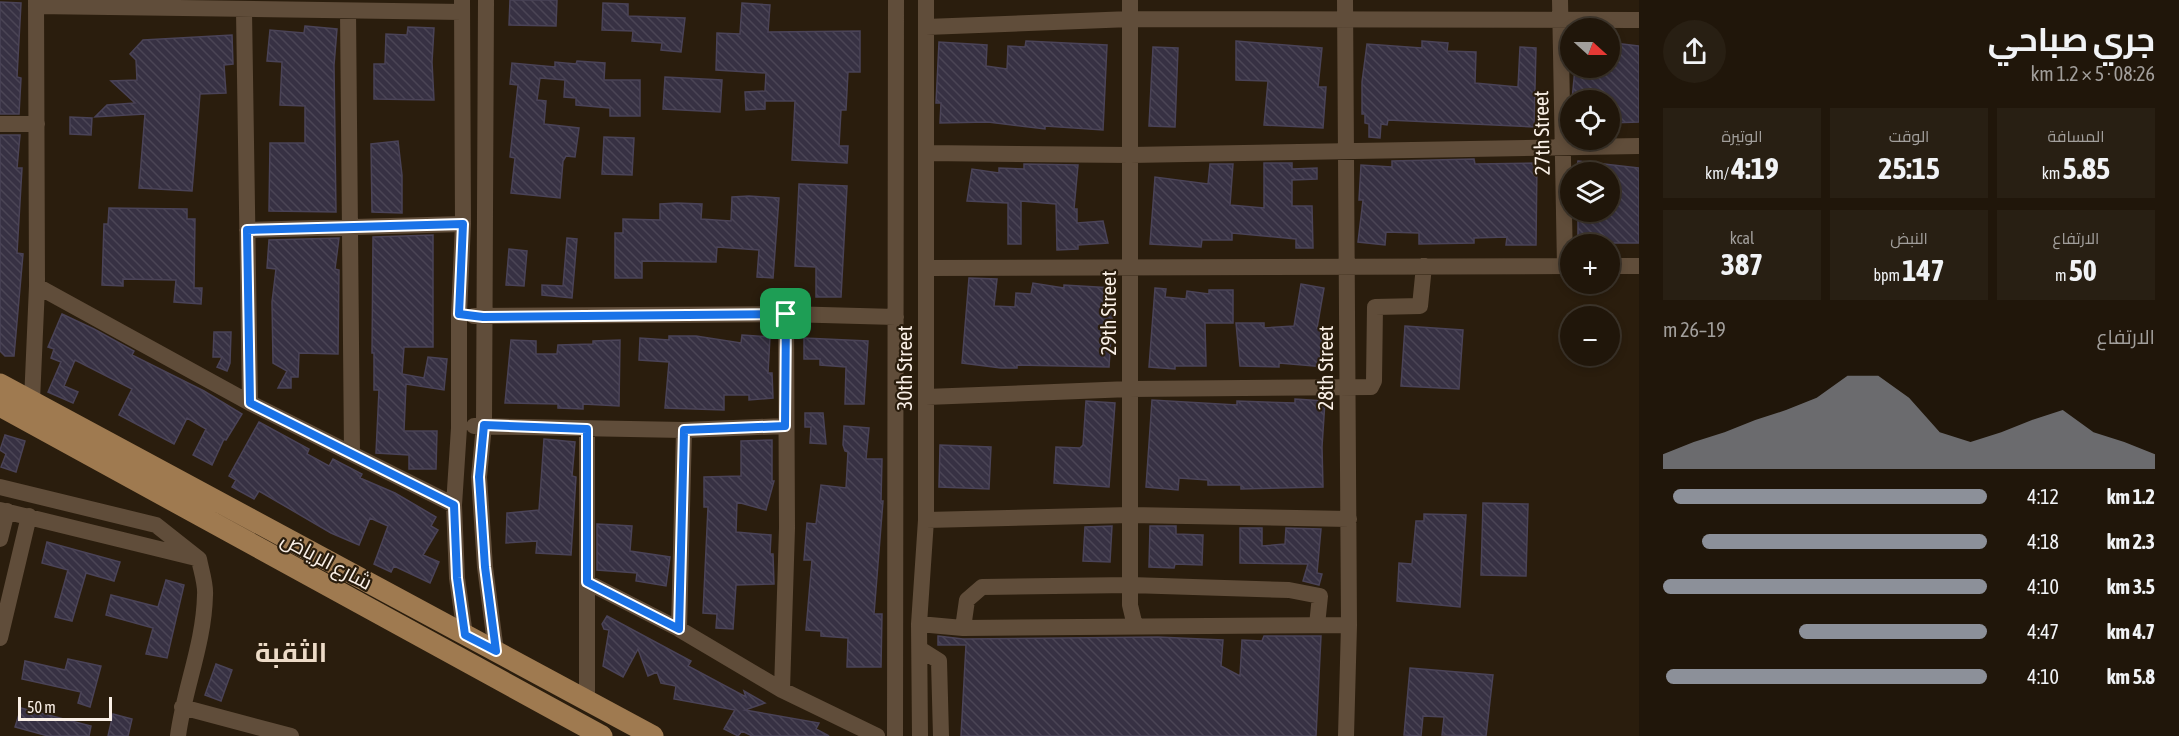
<!DOCTYPE html>
<html lang="ar">
<meta charset="utf-8">
<style>
body{margin:0;font-family:"Asap Condensed",Cairo,sans-serif;background:#281f13;color:#f1f3f6;direction:rtl;height:100vh;display:flex;flex-direction:column;font-size:22px;white-space:nowrap}
*{box-sizing:border-box;margin:0}
p{font-size:20px;color:#a29f9c}
.icon{flex:none;width:33px;height:33px;fill:none;stroke:currentColor;stroke-width:2;stroke-linecap:round;stroke-linejoin:round}
.map{position:relative;flex:1;overflow:hidden;direction:ltr}
.details{display:flex;flex-direction:column;background:#20160a;width:540px}
.details>*{flex:none}
.needle{width:39px;rotate:111deg}
.tools{position:absolute;left:1560px;top:18px;display:grid;gap:12px}
.tools a{display:grid;place-items:center;width:60px;height:60px;border-radius:50%;background:#20160a;box-shadow:0 3px 9px #0003,0 0 0 2px #3d352b;font-size:30px}
.scale{position:absolute;left:18px;bottom:15px;width:94px;box-sizing:border-box;padding-left:6px;border:3px solid #faf0e7;border-top:0;font-size:16px;line-height:21px;white-space:nowrap;color:#faf0e7;-webkit-text-stroke:4px #2a1d0d;paint-order:stroke}
.pin{position:absolute;display:grid;place-items:center;width:51px;height:51px;color:#fff;margin:-26px;border-radius:12px;box-shadow:0 3px 9px #0006}
.round{display:grid;place-items:center;flex:none;width:63px;height:63px;border-radius:32px;background:#281f13}
.summary{display:flex;align-items:center;justify-content:space-between;height:102px;padding:0 24px}
h1{font-size:33px;font-weight:700;line-height:45px}
.stats{display:grid;grid-template-columns:repeat(3,1fr);gap:9px;height:102px;padding:6px 24px}
.stats div{display:grid;align-content:center;border-radius:0px;background:#281f13;text-align:center}
.stats b{font-size:30px;font-weight:700}
.stats small{font-size:16px;font-weight:400}
.stats p{font-size:16px}
.chart{height:168px;padding:12px 24px}
.chart p{display:flex;justify-content:space-between}
.chart svg{width:100%;height:108px;margin-top:6px;fill:#8c9099;opacity:.7}
ul{padding:0 24px;list-style:none;font-size:20px}
li{display:grid;grid-template-columns:96px 72px 1fr;align-items:center;height:45px}
li i{height:15px;border-radius:8px;background:#8c9099}
main{display:flex;flex:1;min-height:0}
.map>svg:first-child{display:block}
.building{fill:url(#building-back-hatch);stroke:#4a4357;stroke-width:1.5}
.lines{fill:none;stroke-linecap:round;stroke-linejoin:round}
.minor{stroke:#604d3a;stroke-width:16}
.major{stroke:#9f7a50;stroke-width:21}
.route-casing{stroke:#fff;stroke-width:12}
.route{stroke:#1a73e8;stroke-width:8}
.labels{text-anchor:middle;dominant-baseline:central;stroke-width:4.5;stroke-linejoin:round;paint-order:stroke}
.street-label{font-size:21px;fill:#faf0e7;stroke:#2a1d0d}
.district-label{font-size:27px;font-weight:bold;fill:#eddbc7;stroke:#2a1d0d}
</style>
<main>
<section class="details">
<div class="summary"><div><h1>جري صباحي</h1><p>08:26 · 5 × 1.2 km</p></div><a class="round"><svg class="icon" aria-label="share" viewBox="0 0 24 24"><path d="M12 15V3M7 8l5-5 5 5M5 13v7h14v-7"/></svg></a></div>
<div class="stats">
<div><p>المسافة</p><b>5.85<small> km</small></b></div>
<div><p>الوقت</p><b>25:15</b></div>
<div><p>الوتيرة</p><b>4:19<small> /km</small></b></div>
</div>
<div class="stats">
<div><p>الارتفاع</p><b>50<small> m</small></b></div>
<div><p>النبض</p><b>147<small> bpm</small></b></div>
<div><p>kcal</p><b>387</b></div>
</div>
<div class="chart"><p><span>الارتفاع</span>19–26 m</p>
<svg viewBox="0 0 160 44" preserveAspectRatio="none"><path d="M0 44V38L10 33L20 29L30 24L40 20L50 15L60 6L70 6L80 15L90 29L100 33L110 29L120 24L130 20L140 29L150 33L160 38V44z"/></svg>
</div>
<ul>
<li><b>1.2 km</b>4:12<i style="width:97%"></i></li>
<li><b>2.3 km</b>4:18<i style="width:88%"></i></li>
<li><b>3.5 km</b>4:10<i style="width:100%"></i></li>
<li><b>4.7 km</b>4:47<i style="width:58%"></i></li>
<li><b>5.8 km</b>4:10<i style="width:99%"></i></li>
</ul>
</section>
<div class="map">
<svg width="1639" height="736" viewBox="0 0 1639 736">
<defs>
<pattern id="building-back-hatch" width="6" height="6" patternUnits="userSpaceOnUse" patternTransform="scale(1.5)"><rect width="6" height="6" fill="#373143"/><path d="M-1 5l2 2M0 0l6 6M5-1l2 2" fill="none" stroke="#4b4555"/></pattern>
</defs>
<rect width="100%" height="100%" fill="#2a1d0d"/>
<path class="building" d="M510,0H557L556,26L509,25Z
M0,2L21,3L17,77L21,78L19,114H0Z
M603,3L628,4V16L685,18L681,52L661,50L662,43L632,41L633,31L602,30Z
M742,3L770,5L768,32L860,31V72H848L846,110H841L839,146H848L847,163L792,160L795,101H765V109L746,110L745,92L765,91L766,73L716,70L717,33L740,34Z
M305,26L337,29L334,65L336,212L269,211L270,143H305V106L280,105L282,62L267,61L270,30L304,33Z
M408,27L434,28L432,62L434,100L374,99V64H385L386,34L407,35Z
M232,35L233,64L224,65L226,93L200,94L192,191L139,188L145,114L95,117L107,105L135,103L111,81L137,80L136,60L130,54L143,40Z
M1026,41L1107,45L1103,130L1045,126V129L988,122L940,123L941,103H936L939,42L987,45L986,66L1007,69L1008,46L1025,47Z
M1236,41L1322,48L1318,87H1326L1323,128L1264,125L1268,81L1236,80Z
M1422,41L1448,43L1447,51L1476,52L1475,83L1518,87L1520,47L1536,48L1534,127L1388,120L1387,125L1381,124L1380,138L1369,137V124L1365,123V114H1362V82L1367,44L1422,48Z
M1614,43L1639,46V122L1610,123V100H1572L1575,68H1614Z
M1153,47L1178,48L1175,127L1149,126Z
M577,61L605,63L604,80H640V116H610V108L576,105V98L564,97L565,80L540,78L537,100L546,101L544,124L579,128L575,157L566,156L563,161L560,198L511,193L515,158L510,157L518,85L510,84L512,63L555,67V62L576,64Z
M665,77L722,80L720,112L663,109Z
M70,117L92,118L91,135L70,134Z
M0,135H20L17,168H22L17,253L23,254L14,356H5L0,351Z
M604,137L634,138L632,175L602,174Z
M398,141L402,175V213L372,212L371,144Z
M1474,159L1475,164L1537,163L1536,245H1506L1507,237L1474,238V243L1419,244V233L1386,232L1385,245L1358,242L1363,200H1359L1361,165L1392,167V161Z
M1578,161L1639,168V243H1578V212H1610V172H1576Z
M1264,163H1292V169L1317,168V179L1292,180V206H1312L1313,248H1296V239L1232,233V240H1202L1201,247L1150,244L1155,177L1208,184L1210,164H1233L1230,205L1264,208Z
M1024,164L1078,165L1074,209H1077V223L1103,221L1108,243L1078,245V249L1057,250L1056,204L1021,201V244H1008V203L967,201L972,169L999,173V168L1024,169Z
M799,184L847,186L841,297H816V267L795,266Z
M749,196L779,198L773,278L757,277L759,250L717,247L716,262L642,261V278H615V233H623V219L660,220V204L677,203L702,204L701,219L731,221L732,197Z
M109,208L187,209V219H195L194,288H202L201,304L174,302L176,280L123,279V286L102,285L104,224H108Z
M433,235V347H404L402,374L424,378L428,357L447,359L444,390L406,384L404,431H437L436,469H409V455L376,453L379,390H374V353H372L373,237Z
M339,238L335,269L339,270L338,354L299,353L298,377H291V388H278L287,371L273,363L272,302L276,269L267,268L269,240Z
M567,238L577,239L572,298L542,295V285L563,286Z
M509,249L527,251L524,286L506,285Z
M969,278L997,279L994,306L1015,307L1016,293L1031,294L1033,283L1064,288V285L1114,288L1109,367L1017,365V368H1001L962,363Z
M1301,284L1324,288L1317,328H1328L1325,367L1279,363V367L1240,366L1236,323H1264V328L1294,326Z
M1155,288L1166,289L1165,297L1186,299L1187,291L1209,294V290H1233V323H1205L1206,366H1175V369L1149,367Z
M62,314L94,329L134,351L132,355L204,391L242,414L226,440L224,439L212,465L193,455L206,429L187,418L174,444L119,415L132,389L75,360L64,386L78,392L73,403L48,392L61,362L51,358L54,349L48,347Z
M1405,326L1463,330L1459,389L1401,386Z
M214,332H231L230,363L227,371L217,367L222,357H213Z
M742,335L770,337L768,373H772L773,398L749,400V395H724V410L665,408L669,362L639,360L640,338L669,340V336H696L741,343Z
M804,338L868,341L864,404H845L846,367L820,365V359H804Z
M511,340L536,341V354H557L558,345L593,344V341L620,340L619,406L583,404V409L558,408V404L505,403Z
M1295,399L1325,401L1322,447L1323,487L1241,489V485H1208V480L1179,478L1178,490L1146,487L1152,400L1237,405V401L1295,403Z
M1086,401L1115,403L1109,487L1054,483L1056,447L1080,448L1083,445Z
M805,413H823L826,444L810,443L811,427H805Z
M259,422L309,449L307,454L329,466L333,459L362,474L360,478L395,493L436,517L431,526L438,530L423,555L439,562L430,583L394,566L391,572L374,564L388,526L370,518L359,545L331,533L259,491L254,499L232,487L236,480L229,476Z
M844,426L869,428L866,459H882L881,501H883L874,614H882L881,667H847L848,638L821,636V631L806,630L812,560H804L807,523L816,524L821,485L846,488L848,452L845,451L843,445Z
M5,435L25,441L16,472L1,467L6,454L0,450Z
M544,439L575,442L572,476L576,477L571,555L536,553L537,541L506,543L507,513L539,510Z
M772,440V481H774L766,510L737,502L736,532L771,535L770,554H773L774,584L736,585L733,629L716,628L717,614L703,613L708,507H704V477L741,476V441Z
M940,445L991,447L989,489L939,487Z
M1483,503L1528,504L1526,576L1481,575Z
M1424,514L1466,515L1460,607L1397,601L1399,563L1412,564L1416,521H1424Z
M597,524L632,526L630,551L670,557L666,586L636,581L637,573L597,570Z
M1112,526L1110,562L1083,561L1085,527Z
M1150,526H1176V534L1203,535L1202,565L1175,564L1174,568L1149,567Z
M1240,528H1262V546L1285,544L1286,528L1321,529L1317,573L1322,574L1319,585L1303,581L1308,564L1240,563Z
M47,542L120,562L114,581L86,573L72,621L55,617L68,570L42,563Z
M166,580L184,585L167,658L146,654L153,628L106,615L111,595L158,607Z
M607,616L691,661L688,666L746,697L744,691L765,703L745,710L819,723L816,729L829,736H752L742,731L738,736L724,729L735,710L674,699L676,686L661,683L657,672L648,676L638,649L623,677L603,666L609,630L604,629L602,624Z
M938,636L963,639L1158,637L1223,640L1221,666L1240,676L1242,640L1262,641L1264,636H1321L1316,736H961L966,645H938Z
M68,659L101,666L90,707L78,703L81,692L22,679L25,661L65,670Z
M216,664L232,670L221,701L205,695Z
M1410,668L1493,675L1486,736L1442,735L1444,717L1423,716L1421,736L1404,735Z
M21,708L91,726L89,736H48L15,727Z
M113,714L132,719L128,736H108Z"/>
<g class="lines">
<path class="minor" d="M462,0L463,224L459,314V428L454,505L457,578L465,635
M486,0L484,425L479,477L485,567L496,651
M1130,0V605L1135,626
M1345,0L1349,625L1346,736
M1560,0L1565,266
M36,6L462,12
M244,11L250,403
M348,11L352,453
M926,27L1131,19L1639,20
M0,124H37
M926,153L1130,155L1639,146
M247,230L463,224
M1610,266H1639
M926,268L1570,266
M37,286L250,403L454,505
M474,316L786,314L896,317
M926,397L1130,389L1371,387L1374,381L1375,307L1420,306L1424,266
M32,401L37,286L36,0
M474,426L684,430L785,426
M0,487L156,525L199,559C201,570 206,584 205,595C204,644 184,689 178,736
M0,510L196,558
M926,520L1130,515L1349,519
M0,539L7,511
M587,582L679,629L782,690L877,736
M919,624L963,628L1349,625
M963,628L967,600L982,587L1130,585L1289,590L1320,596L1317,625
M679,629L684,430
M0,638L29,516
M920,649L939,661L941,736
M782,690L787,528L786,314
M587,701V429
M182,707L291,736
M895,736L896,0
M920,736L919,624L926,520V0"/>
<path class="major" d="M0,384L653,736
M0,406L602,736"/>
</g>
<g class="lines">
<defs>
<path id="route" d="M463,224L459,314L483,317L786,314L785,426L684,430L679,629L587,582V429L484,425L479,477L485,567L496,651L465,635L457,578L454,505L250,403L247,230Z"/>
</defs>
<use href="#route" class="route-casing"/>
<use href="#route" class="route"/>
</g>
<g class="labels">
<g class="street-label">
<text transform="translate(1541 133) rotate(-91)">27th Street</text>
<text transform="translate(1108 313) rotate(-90)">29th Street</text>
<text transform="translate(904 368) rotate(-90)">30th Street</text>
<text transform="translate(1325 368) rotate(-90)">28th Street</text>
<text transform="translate(327 560) rotate(28)">شارع الرياض</text>
</g>
<g class="district-label">
<text x="291" y="652">الثقبة</text>
</g>
</g>
</svg>
<div class="tools">
<a><svg class="needle" viewBox="-14 -14 28 28"><path d="M0-13l5 13h-10z" fill="#e53935"/><path d="M0 13l5-13h-10z" fill="#a29f9c"/></svg></a>
<a><svg class="icon" aria-label="locate" viewBox="0 0 24 24"><circle cx="12" cy="12" r="6"/><path d="M12 2v4M12 18v4M2 12h4M18 12h4"/></svg></a>
<a><svg class="icon" aria-label="layers" viewBox="0 0 24 24"><path d="M12 4l9 5-9 5-9-5zM3 14l9 5 9-5"/></svg></a>
<a>+</a>
<a>−</a>
</div>
<div class="scale">50 m</div>
<div class="pin" style="left:786px;top:314px;background:#1e9e55"><svg class="icon" aria-label="arrive" viewBox="0 0 24 24"><path d="M6 21V4h12l-3 4 3 4H6"/></svg></div>
</div>
</main>
